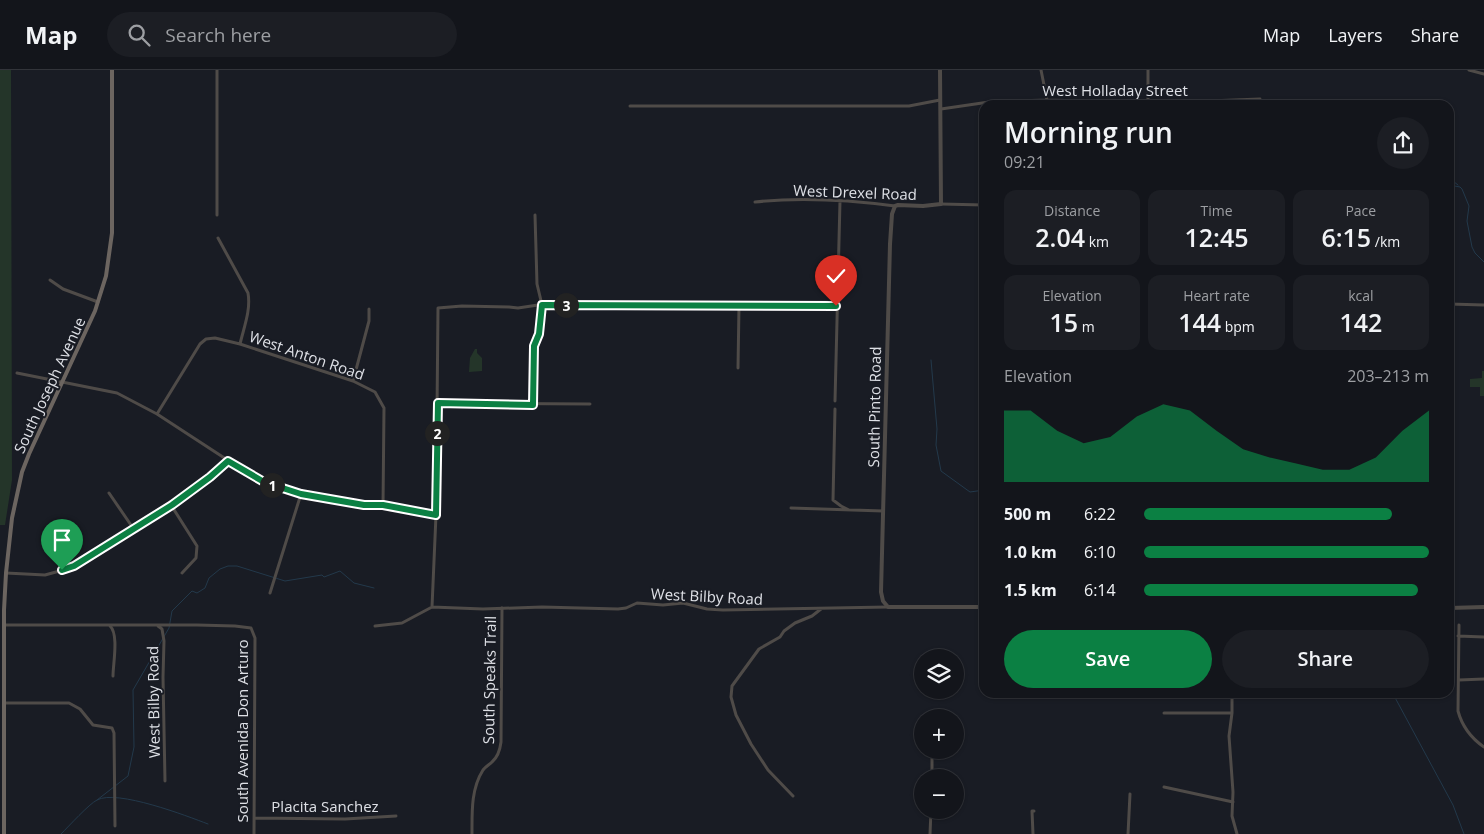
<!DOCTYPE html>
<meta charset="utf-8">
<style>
body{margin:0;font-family:"Open Sans",sans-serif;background:#1c1e24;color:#f1f3f6;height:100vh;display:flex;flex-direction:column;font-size:19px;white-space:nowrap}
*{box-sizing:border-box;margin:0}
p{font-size:16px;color:#9d9fa3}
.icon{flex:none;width:28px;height:28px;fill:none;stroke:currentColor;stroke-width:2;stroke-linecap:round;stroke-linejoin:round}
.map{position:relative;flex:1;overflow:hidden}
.sheet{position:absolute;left:979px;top:30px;width:475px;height:598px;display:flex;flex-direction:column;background:#13151b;border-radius:15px;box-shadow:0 1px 4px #0004,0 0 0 1px #32343a}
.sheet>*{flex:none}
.tools{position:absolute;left:914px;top:579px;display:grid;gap:10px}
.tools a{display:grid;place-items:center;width:50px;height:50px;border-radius:50%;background:#13151b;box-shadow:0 1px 4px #0004,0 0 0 1px #32343a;font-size:25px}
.pin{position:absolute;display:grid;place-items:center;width:42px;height:42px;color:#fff;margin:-51px -21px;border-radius:50% 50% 50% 0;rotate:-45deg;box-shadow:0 0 5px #0007}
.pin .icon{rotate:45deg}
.km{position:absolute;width:25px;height:25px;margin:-12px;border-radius:50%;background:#222;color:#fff;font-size:14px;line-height:25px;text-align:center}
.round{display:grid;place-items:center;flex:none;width:52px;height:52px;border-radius:26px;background:#1c1e24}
.summary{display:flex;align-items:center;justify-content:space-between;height:85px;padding:0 25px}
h1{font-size:28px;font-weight:600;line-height:38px}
.metrics{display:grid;grid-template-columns:repeat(3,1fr);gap:8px;height:85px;padding:5px 25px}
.metrics div{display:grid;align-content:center;border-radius:12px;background:#1c1e24;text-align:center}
.metrics b{font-size:25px;font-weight:600}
.metrics small{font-size:14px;font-weight:400}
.metrics p{font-size:14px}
.chart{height:140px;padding:10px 25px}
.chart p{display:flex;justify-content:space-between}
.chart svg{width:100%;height:90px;margin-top:5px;fill:#0b8043;opacity:.7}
.button{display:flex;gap:10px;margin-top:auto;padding:10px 25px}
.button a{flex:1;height:58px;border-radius:30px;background:#0b8043;color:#fff;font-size:20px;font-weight:600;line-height:58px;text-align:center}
.button a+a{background:#1c1e24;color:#f1f3f6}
ul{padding:0 25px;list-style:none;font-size:16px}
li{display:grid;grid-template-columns:80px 60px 1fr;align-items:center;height:38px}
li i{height:12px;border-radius:6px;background:#0b8043}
header{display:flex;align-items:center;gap:30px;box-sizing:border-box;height:70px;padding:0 25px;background:#13151b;border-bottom:1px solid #32343a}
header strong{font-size:24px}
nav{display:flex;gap:28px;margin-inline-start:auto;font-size:18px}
.search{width:350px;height:45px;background:#1c1e24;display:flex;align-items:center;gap:12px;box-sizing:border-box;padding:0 18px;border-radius:28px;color:#9d9fa3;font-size:19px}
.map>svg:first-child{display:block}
.green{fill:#243529}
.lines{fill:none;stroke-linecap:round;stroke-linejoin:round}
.stream{stroke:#23394b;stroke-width:1}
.minor{stroke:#4f4b48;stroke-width:3}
.tertiary{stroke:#4f4b48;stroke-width:4}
.secondary{stroke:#6c6560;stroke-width:4}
.route-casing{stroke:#fff;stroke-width:10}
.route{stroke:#0b8043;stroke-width:6}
.labels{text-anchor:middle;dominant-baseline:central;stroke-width:4;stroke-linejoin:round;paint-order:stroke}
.street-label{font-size:15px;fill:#dee0e6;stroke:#191c24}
</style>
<header>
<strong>Map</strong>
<div class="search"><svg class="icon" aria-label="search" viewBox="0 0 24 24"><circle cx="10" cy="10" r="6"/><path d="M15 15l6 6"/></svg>Search here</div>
<nav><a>Map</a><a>Layers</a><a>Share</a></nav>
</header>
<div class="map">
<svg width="1484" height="764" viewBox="0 0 1484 764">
<rect width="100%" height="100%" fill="#191c24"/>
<path class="green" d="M0,0H11L12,410L5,455H0Z
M475,279H477V283L482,288V301L469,302L470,288Z
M1482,301H1484V326H1480V317H1470V309L1482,308Z"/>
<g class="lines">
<path class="stream" d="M1449,108L1458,115
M1449,115L1460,117L1462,119L1469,136L1467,151L1472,177L1475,183L1484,192
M931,290L937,359L936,375L941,401L970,422L984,420
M1392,622L1453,735L1464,764
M97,730L128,706L134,677L133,620L169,558L172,541L192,521L197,523L205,518L209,508L220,499L228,496H237L285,511L322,505L324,507L340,501L354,513L374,518
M61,764C69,756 89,734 97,730C117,719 187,746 208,754"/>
<path class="minor" d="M1041,0L1047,30
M1469,0L1484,4
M1148,33V0
M630,36H909L940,30
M941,39L989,32L1047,30L1157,33L1260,29
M755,132C801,127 849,130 895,136
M941,134L984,135
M217,145V0
M218,168L248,223C251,240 244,257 240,274
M50,210L63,219L98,232
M1449,234L1484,235
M738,298L739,236
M17,303L117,323L157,344L229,391L264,412L301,424L364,435H383L436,445
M353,311L369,251V239
M835,331L840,131
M438,333L590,334
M533,335L535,276L539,264L542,235L537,214L535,145
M835,339L833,430L841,436L849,440
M157,344L200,274L206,269L215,268L240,274L353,311L375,322L384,338L383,435
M984,390V420
M109,423L133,458
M171,435L197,476L196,488L182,503
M791,438L883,441
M6,503L45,505L74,497L171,435L210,407L229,391
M270,523L301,424
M432,537L436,445L438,238L462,236L509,237L518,238L538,235L837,236
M980,537L984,435
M4,555H197L235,556L251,558L255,568L254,764
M1459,555L1458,641C1462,656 1471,668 1484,677
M110,556C119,564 113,594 113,606
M158,556L162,559L164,571L163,607L165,711
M375,556L402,553L432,537L483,539L542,537L618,539L626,538L637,533L663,535L683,533L707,539L723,540L888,537
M1458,566L1484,567
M1459,610L1484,609
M1232,622V643L1229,666L1233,722L1232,746L1237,764
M4,633H69L80,639L93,655L112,658L114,663L115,756
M1164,643H1232
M932,708V680
M1164,717L1233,732
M793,726L768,700L751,674L736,645L731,627L732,616L759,579L780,567L784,561L795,553L812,546L821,539
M254,748L345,749L396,746
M472,764C472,742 471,719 483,700C486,696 489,695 492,692C498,687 500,680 501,672L502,538
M930,764L931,740
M1033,764L1032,741H1034
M1128,764L1130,724"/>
<path class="tertiary" d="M940,0L941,134L923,136L898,135L895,136L892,144L890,174L881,522L883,531L888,537H984
M1449,538L1484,537"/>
<path class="secondary" d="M4,764V540L6,503L12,448L22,402L29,384L95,241L106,206L112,163V0"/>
</g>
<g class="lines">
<defs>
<path id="route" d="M62,500L74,496L172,435L210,407L228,391L264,412L301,424L364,435H383L436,445L438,333L533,335L534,276L539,264L542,235L836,236"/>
</defs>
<use href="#route" class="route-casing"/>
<use href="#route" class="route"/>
</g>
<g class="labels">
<g class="street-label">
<text x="1115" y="20">West Holladay Street</text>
<text transform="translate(855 122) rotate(2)">West Drexel Road</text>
<text transform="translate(307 285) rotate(19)">West Anton Road</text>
<text transform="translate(49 315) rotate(-65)">South Joseph Avenue</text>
<text transform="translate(874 337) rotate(-89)">South Pinto Road</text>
<text transform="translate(707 526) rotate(3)">West Bilby Road</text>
<text transform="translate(489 610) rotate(-89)">South Speaks Trail</text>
<text transform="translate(153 632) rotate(-91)">West Bilby Road</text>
<text transform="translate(242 661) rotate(-90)">South Avenida Don Arturo</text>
<text x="325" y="736">Placita Sanchez</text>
</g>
</g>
</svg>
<div class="tools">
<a><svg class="icon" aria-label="layers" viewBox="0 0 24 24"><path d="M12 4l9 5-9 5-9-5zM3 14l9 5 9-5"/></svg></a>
<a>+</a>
<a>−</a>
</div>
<div class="pin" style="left:62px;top:500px;background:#1e9e55"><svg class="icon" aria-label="arrive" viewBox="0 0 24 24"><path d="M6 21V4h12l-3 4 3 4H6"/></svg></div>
<div class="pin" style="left:836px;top:236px;background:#d93025"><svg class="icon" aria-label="check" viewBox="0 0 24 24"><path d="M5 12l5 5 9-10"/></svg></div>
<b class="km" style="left:272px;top:415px">1</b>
<b class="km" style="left:437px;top:363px">2</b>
<b class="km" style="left:566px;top:235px">3</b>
<section class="sheet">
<div class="summary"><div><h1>Morning run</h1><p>09:21</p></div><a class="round"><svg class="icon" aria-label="share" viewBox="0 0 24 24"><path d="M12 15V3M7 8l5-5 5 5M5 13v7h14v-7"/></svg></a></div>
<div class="metrics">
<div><p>Distance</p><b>2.04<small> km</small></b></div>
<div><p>Time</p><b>12:45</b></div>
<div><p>Pace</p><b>6:15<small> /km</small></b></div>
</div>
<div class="metrics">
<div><p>Elevation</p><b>15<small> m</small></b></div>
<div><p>Heart rate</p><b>144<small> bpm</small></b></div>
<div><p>kcal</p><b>142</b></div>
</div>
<div class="chart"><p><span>Elevation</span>203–213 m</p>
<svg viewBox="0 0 160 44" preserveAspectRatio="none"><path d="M0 44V9L10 9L20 19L30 25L40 22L50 12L60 6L70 9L80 19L90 28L100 32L110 35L120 38L130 38L140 32L150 19L160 9V44z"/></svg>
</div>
<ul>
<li><b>500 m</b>6:22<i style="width:87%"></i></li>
<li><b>1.0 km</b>6:10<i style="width:100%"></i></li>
<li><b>1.5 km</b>6:14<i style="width:96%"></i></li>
</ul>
<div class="button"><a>Save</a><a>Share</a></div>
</section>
</div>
